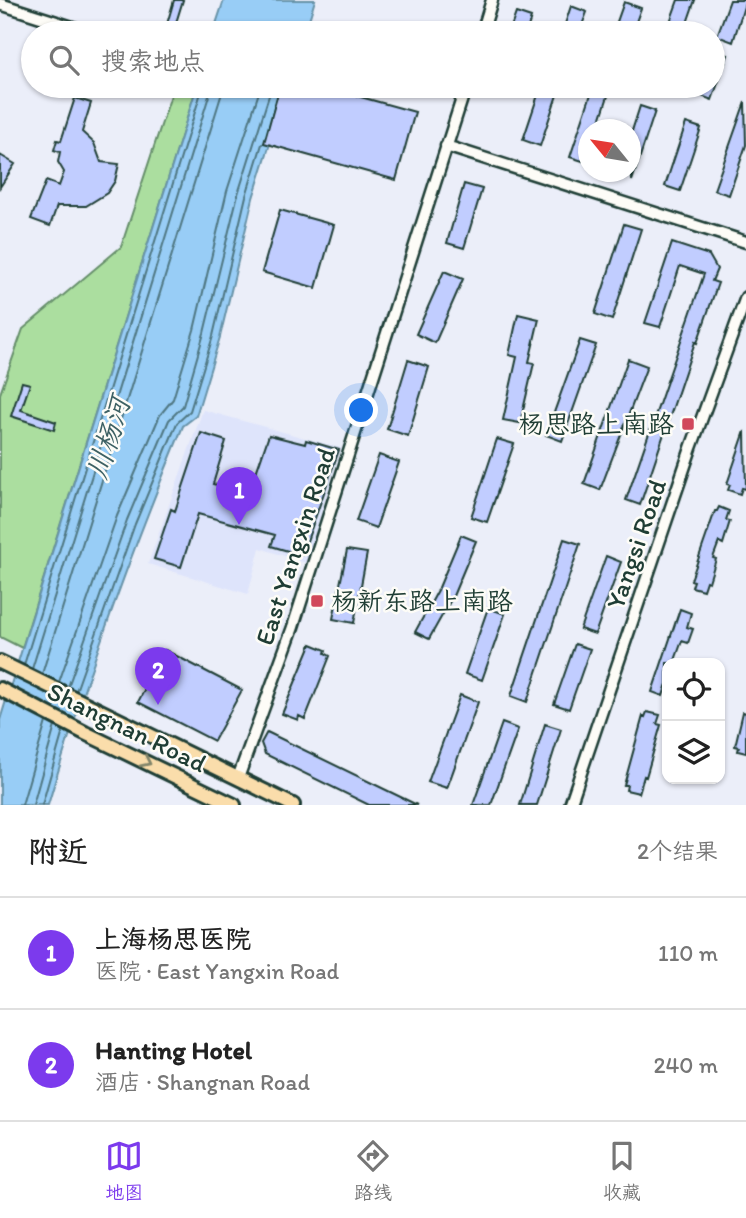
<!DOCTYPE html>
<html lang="zh">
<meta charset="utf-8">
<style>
:root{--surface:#fff;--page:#f2f2f2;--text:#222;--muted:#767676;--line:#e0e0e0;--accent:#7c3aed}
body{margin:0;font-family:Itim,"LXGW WenKai TC",sans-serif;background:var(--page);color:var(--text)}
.controls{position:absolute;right:21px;bottom:21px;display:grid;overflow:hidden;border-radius:14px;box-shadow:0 2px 5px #0004}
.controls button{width:63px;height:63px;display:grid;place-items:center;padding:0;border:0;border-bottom:2px solid var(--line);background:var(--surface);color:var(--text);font:35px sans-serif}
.compass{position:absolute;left:578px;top:119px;width:63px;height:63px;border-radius:50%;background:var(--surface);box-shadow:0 2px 5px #0004;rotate:300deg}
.you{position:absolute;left:362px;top:411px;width:24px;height:24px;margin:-18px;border:5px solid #fff;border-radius:50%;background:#1a73e8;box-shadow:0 0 0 10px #1a73e833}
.badge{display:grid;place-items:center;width:46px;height:46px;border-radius:50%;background:var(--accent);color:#fff;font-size:23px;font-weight:700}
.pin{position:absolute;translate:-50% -58px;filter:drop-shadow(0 2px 4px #0008)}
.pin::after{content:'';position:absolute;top:37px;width:24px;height:21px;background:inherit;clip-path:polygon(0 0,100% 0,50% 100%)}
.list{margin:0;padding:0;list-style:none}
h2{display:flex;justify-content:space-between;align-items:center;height:91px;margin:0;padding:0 28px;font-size:30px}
h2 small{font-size:23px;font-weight:400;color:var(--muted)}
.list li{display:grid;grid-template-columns:46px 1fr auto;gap:21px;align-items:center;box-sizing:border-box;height:112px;padding:0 28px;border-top:2px solid var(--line)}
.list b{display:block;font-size:26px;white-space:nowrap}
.list p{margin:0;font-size:23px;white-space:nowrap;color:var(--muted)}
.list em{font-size:23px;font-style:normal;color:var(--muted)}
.icon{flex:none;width:38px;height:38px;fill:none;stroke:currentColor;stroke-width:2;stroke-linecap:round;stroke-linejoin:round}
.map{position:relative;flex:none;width:746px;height:805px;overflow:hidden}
.search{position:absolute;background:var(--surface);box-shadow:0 2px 5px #0004;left:21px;right:21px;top:21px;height:77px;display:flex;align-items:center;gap:18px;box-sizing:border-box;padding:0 24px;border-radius:38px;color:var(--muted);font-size:26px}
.sheet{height:315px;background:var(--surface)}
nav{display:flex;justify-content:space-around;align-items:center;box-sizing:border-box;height:98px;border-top:2px solid var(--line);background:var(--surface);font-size:19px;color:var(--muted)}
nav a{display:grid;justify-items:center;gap:4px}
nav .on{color:var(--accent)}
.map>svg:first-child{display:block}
</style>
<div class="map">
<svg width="746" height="805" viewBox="0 0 746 805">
<rect width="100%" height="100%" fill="#ebeef9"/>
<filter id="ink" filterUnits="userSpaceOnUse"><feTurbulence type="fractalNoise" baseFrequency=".0143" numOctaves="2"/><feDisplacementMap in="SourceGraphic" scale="14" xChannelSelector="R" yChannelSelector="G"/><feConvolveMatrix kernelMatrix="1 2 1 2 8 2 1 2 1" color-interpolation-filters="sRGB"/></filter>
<g filter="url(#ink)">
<!-- built -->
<path fill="#dee4fb" d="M203,410L341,448L306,563L260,548L248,594L148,564Z"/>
<!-- green -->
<path fill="#abde9f" stroke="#658e6a" stroke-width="2" d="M174,86H197L22,648L0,637V394L23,329L121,247Z"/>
<!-- water -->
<path fill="#98cdf6" stroke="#6893a8" stroke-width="2" d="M224,0H315L305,33H213Z
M197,86H288L253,198L220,337L196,416L183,426C132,550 86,676 48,805H0V720Z"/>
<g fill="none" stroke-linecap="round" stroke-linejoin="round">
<!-- shore -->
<path stroke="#4f7782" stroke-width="2" d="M24,665L203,86
M32,669L212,86
M42,674L221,96L223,86
M59,682L117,516L160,415L173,399L194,330L227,191L261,86
M68,687L127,520L169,420L183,406L204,333L238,194L272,86
M76,691L135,524L177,423L190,411L213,336L246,196L262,144
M22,805L46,722
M33,805L55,726
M42,805L63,731"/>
</g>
<!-- building -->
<path fill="#c1cdff" stroke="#1f3d34" stroke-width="2" d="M174,0H183L175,26L167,24Z
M678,0H695L686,26L681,24L678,33H666Z
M730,0H746L733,42L717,36Z
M624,2L641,8L632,33H613Z
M571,6L587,12L579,33H562Z
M516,13L531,18L526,33H509Z
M713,50L728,55L712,100L696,94L699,86H713Z
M280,86H321L415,112L396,180L264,143Z
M492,86H509L505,97L490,92Z
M541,86H560L540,146L523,140Z
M592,91L608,96L597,130H589V156L586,162L570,157Z
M75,98L91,103L82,132L94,143L101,162L119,164L115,181L107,193L86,206H57L50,226L31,219L46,181L59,186L64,172L58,162L60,152L54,150L57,140L61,141Z
M745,102L746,145L729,195L714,190Z
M640,106L655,111L632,181L631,134Z
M686,123L701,128L680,191L665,186Z
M0,155L15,164L0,187Z
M464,184L482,189L464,248L447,243Z
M280,210L334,225L316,288L262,272Z
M624,224L641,229L612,320L595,314Z
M672,243L709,255L717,269L712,281L718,283L697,343L695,342L640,505L626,500L704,274L680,266L660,327L645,323Z
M444,271L463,279L435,343L416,334Z
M518,314L539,319L529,362L534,363L520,423L503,420L517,357L509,355Z
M580,340L596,345L562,441L546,435Z
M628,359L647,366L600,490L584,484Z
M408,360L429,367L408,436L387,429Z
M22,382L30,384L21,410L56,422L54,430L11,416Z
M745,431L746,489L742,488L740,494L728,490L730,485L727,484Z
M201,433L226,441L213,484L249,493L269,435L305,444L306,440L339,450L302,555L271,546L275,535L198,514L181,567L154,559L171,509L175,511Z
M497,439L514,444L487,522L471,517Z
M379,455L399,462L376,528L356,521Z
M719,507L729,511L726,520L730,521L723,544L719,542L713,558L716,559L709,582L706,581L703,590L692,587L694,581L691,580L715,511H717Z
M461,535L476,541L453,596L429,639L415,632L438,590Z
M564,539L580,544L527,702L511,696Z
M347,550L367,553L354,623L333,619Z
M606,556L621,562L595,634L580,629Z
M488,608L505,614L482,680L465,674Z
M680,609L691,613L687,627L693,629L688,643L682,641L674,663H667V684L663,696L652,692Z
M311,644L326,650L325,653L330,656L305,719L299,716L298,720L282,714Z
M575,644L590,649L569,709L554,704Z
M165,650L242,690L214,741L138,702Z
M460,695L478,702L447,788L428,782Z
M647,712L660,715L657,724L661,725L646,777L644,776L639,793L626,790L627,785H624L643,716L645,717Z
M743,712L746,713V753L738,751L739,747L735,746Z
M502,723L518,729L491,805H473Z
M545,724L561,729L537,805H520Z
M267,732L417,805H369L265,754L261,743Z"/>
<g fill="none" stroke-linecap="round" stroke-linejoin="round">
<!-- minor casing -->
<g stroke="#1f3d34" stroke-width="15">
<path id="minor" d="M0,4L91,33
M482,33L492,0
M446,146L746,242
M238,778L293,627L466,86
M570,805L691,448L746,297"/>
</g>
<!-- major casing -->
<g stroke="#1f3d34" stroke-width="18">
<path id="major" d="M0,662L293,805
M0,689L85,733L234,805"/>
</g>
<!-- minor -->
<use href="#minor" stroke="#fdfcf7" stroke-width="10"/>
<!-- major -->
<use href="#major" stroke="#faddab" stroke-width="12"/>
</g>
<!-- one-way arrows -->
<defs><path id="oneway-chevron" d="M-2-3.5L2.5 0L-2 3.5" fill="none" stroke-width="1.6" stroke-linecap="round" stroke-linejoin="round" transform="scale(1.75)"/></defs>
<use stroke="#82856a" href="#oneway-chevron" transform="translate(146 762) rotate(26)"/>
</g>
<!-- markers -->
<g fill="#d1495b" stroke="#fdfcf7" stroke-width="2.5">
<rect x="681" y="417" width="14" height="14" rx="3.5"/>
<rect x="310" y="594" width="14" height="14" rx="3.5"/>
</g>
<g text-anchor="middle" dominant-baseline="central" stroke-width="5" stroke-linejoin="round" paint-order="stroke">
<!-- poi labels -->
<g font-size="26" fill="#1f3d34" stroke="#fdfcf7" text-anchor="end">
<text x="674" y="424">杨思路上南路</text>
<text x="331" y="601" text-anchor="start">杨新东路上南路</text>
</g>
<!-- street labels -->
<g font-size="26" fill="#1f3d34" stroke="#fdfcf7">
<text transform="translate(636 544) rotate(-71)">Yangsi Road</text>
<text transform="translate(295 546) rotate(-72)">East Yangxin Road</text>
<text transform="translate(127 727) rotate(26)">Shangnan Road</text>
</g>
<!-- water labels -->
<g font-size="28" font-style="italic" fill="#3d6164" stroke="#fdfcf7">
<text transform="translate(108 438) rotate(-73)">川杨河</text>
</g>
</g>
</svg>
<div class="controls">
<button><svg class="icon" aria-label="locate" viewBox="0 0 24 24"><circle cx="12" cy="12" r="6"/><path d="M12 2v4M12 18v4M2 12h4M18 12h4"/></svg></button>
<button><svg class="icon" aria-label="layers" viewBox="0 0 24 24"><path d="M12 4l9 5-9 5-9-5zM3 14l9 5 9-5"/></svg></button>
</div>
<svg class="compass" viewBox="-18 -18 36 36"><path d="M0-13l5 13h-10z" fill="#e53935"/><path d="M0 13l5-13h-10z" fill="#767676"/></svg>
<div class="you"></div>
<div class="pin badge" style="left:239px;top:525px">1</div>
<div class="pin badge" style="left:158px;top:705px">2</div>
<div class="search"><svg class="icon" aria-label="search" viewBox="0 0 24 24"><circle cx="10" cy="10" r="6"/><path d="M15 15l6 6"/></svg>搜索地点</div>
</div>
<section class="sheet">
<h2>附近<small>2个结果</small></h2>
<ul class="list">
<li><span class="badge">1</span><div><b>上海杨思医院</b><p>医院 · East Yangxin Road</p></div><em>110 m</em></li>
<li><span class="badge">2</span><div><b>Hanting Hotel</b><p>酒店 · Shangnan Road</p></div><em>240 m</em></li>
</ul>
</section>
<nav>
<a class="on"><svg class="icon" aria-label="map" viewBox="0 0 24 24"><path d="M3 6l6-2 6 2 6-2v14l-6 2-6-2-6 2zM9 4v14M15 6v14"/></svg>地图</a>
<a><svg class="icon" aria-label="directions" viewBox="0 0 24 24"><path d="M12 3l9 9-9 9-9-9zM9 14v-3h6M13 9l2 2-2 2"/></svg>路线</a>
<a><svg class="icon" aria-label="saved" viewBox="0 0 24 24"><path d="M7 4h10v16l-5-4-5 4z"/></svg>收藏</a>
</nav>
